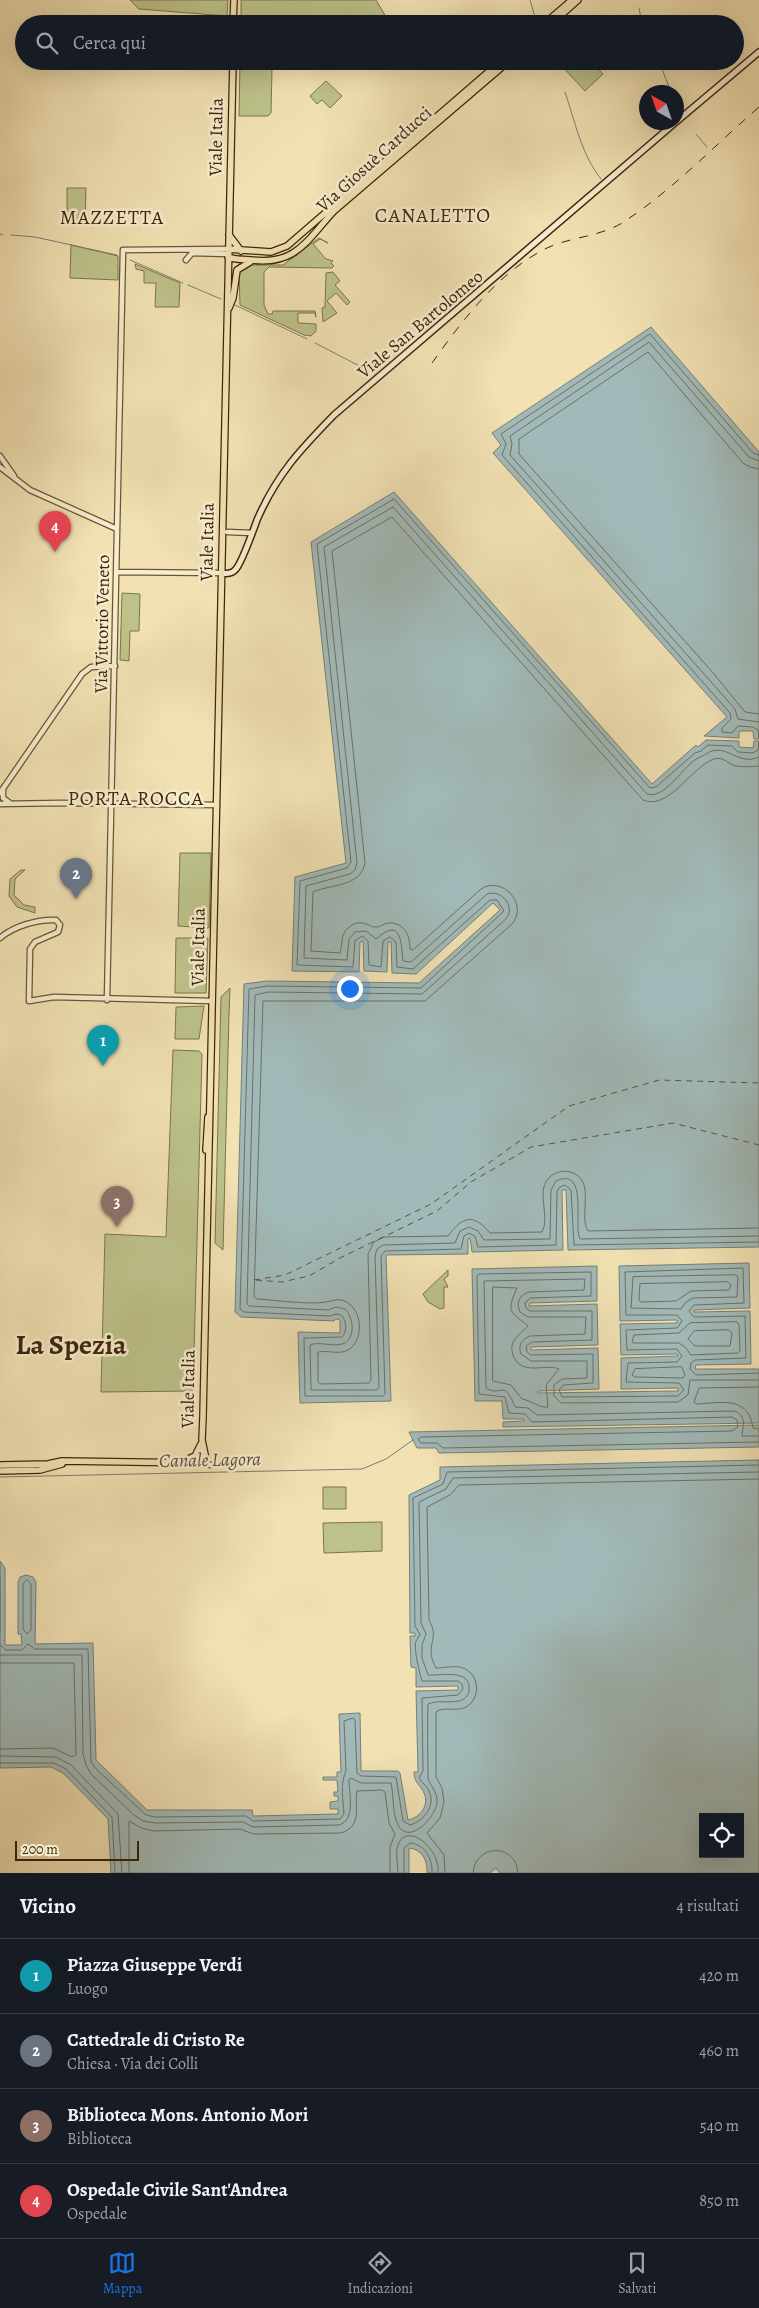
<!DOCTYPE html>
<html lang="it">
<meta charset="utf-8">
<style>
:root{--surface:#171b24;--page:#20242c;--text:#f1f3f6;--muted:#9ea1a6;--line:#363941;--accent:#1a73e8}
body{margin:0;font-family:Alegreya,serif;background:var(--page);color:var(--text)}
.controls{position:absolute;right:15px;bottom:15px;display:grid;overflow:hidden;border-radius:0px;box-shadow:0 5px 20px #0002}
.controls button{width:45px;height:45px;display:grid;place-items:center;padding:0;border:0;border-bottom:1px solid var(--line);background:var(--surface);color:var(--text);font:25px sans-serif}
.compass{position:absolute;left:639px;top:85px;width:45px;height:45px;border-radius:50%;background:var(--surface);box-shadow:0 5px 20px #0002;rotate:320deg}
.scale{position:absolute;left:15px;bottom:12px;width:124px;box-sizing:border-box;padding-left:5px;border:2px solid #3c260a;border-top:0;font-size:14px;line-height:18px;white-space:nowrap;color:#3c260a;-webkit-text-stroke:4px #f6ecce;paint-order:stroke}
.you{position:absolute;left:349px;top:988px;width:18px;height:18px;margin:-12px;border:4px solid #fff;border-radius:50%;background:#1a73e8;box-shadow:0 0 0 8px #1a73e833}
.badge{display:grid;place-items:center;width:32px;height:32px;border-radius:50%;background:var(--accent);color:#fff;font-size:16px;font-weight:700}
.pin{position:absolute;translate:-50% -41px;filter:drop-shadow(0 1px 2px #0008)}
.pin::after{content:'';position:absolute;top:26px;width:18px;height:15px;background:inherit;clip-path:polygon(0 0,100% 0,50% 100%)}
.list{margin:0;padding:0;list-style:none}
h2{display:flex;justify-content:space-between;align-items:center;height:65px;margin:0;padding:0 20px;font-size:21px}
h2 small{font-size:16px;font-weight:400;color:var(--muted)}
.list li{display:grid;grid-template-columns:32px 1fr auto;gap:15px;align-items:center;box-sizing:border-box;height:75px;padding:0 20px;border-top:1px solid var(--line)}
.list b{display:block;font-size:19px;white-space:nowrap}
.list p{margin:0;font-size:16px;white-space:nowrap;color:var(--muted)}
.list em{font-size:16px;font-style:normal;color:var(--muted)}
.icon{flex:none;width:28px;height:28px;fill:none;stroke:currentColor;stroke-width:2;stroke-linecap:round;stroke-linejoin:round}
.map{position:relative;flex:none;width:759px;height:1873px;overflow:hidden}
.search{position:absolute;background:var(--surface);box-shadow:0 5px 20px #0002;left:15px;right:15px;top:15px;height:55px;display:flex;align-items:center;gap:12px;box-sizing:border-box;padding:0 18px;border-radius:28px;color:var(--muted);font-size:19px}
.sheet{height:365px;background:var(--surface)}
nav{display:flex;justify-content:space-around;align-items:center;box-sizing:border-box;height:70px;border-top:1px solid var(--line);background:var(--surface);font-size:14px;color:var(--muted)}
nav a{display:grid;justify-items:center;gap:2px}
nav .on{color:var(--accent)}
.map>svg:first-child{display:block}
</style>
<div class="map">
<svg width="759" height="1873" viewBox="0 0 759 1873">
<rect width="100%" height="100%" fill="#f1e1b3"/>
<filter id="stains"><feTurbulence type="fractalNoise" baseFrequency=".004" numOctaves="4"/><feColorMatrix values="0 0 0 0 .2 0 0 0 0 .09 0 0 0 0 .02 0 0 0 .5 -.17"/></filter>
<radialGradient id="worn" r=".72"><stop offset=".6" stop-color="#630" stop-opacity="0"/><stop offset="1" stop-color="#630" stop-opacity=".3"/></radialGradient>
<!-- green -->
<path fill="#bdc28a" stroke="#7c744a" d="M130,0H228L227,16L139,9Z
M241,0H376L386,17H284V24H241Z
M240,61H269L267,64L272,70L271,113L268,116H239Z
M563,61H591L603,74L585,91L560,64Z
M326,81L342,96L330,108L322,100L317,104L310,96Z
M67,188H86L85,225L67,224Z
M319,238L328,243L320,239L313,244L326,259L333,261L331,263L334,266L332,268L269,267L264,272V305L268,314H272L273,311H315L316,317L315,313H298V323L316,324V331L311,336L304,335L240,305L239,272L250,265H283Z
M71,245L118,256V280L70,278Z
M135,264L180,283L179,307H155L156,283H144V271L136,269Z
M333,272L340,281L335,285L350,302L347,305L336,293L327,301L337,313L323,322L322,308L325,307L326,273Z
M122,593L140,594L139,631H130L129,661L120,660Z
M180,853H211L209,928L178,926Z
M21,870H25L15,879L14,895L24,905L35,907V913L17,907L9,896L10,879Z
M176,938H208L206,993H175Z
M230,988L229,1014L223,1250L215,1243L221,997Z
M204,1006L199,1039H175L176,1007Z
M173,1050L199,1051L202,1054L193,1391L101,1392L105,1234L166,1237Z
M448,1270V1276L444,1279L448,1287H444V1308L440,1309L428,1302L423,1294Z
M323,1487H346V1509H323Z
M382,1522V1551L324,1553L323,1523Z"/>
<!-- water -->
<path fill="#a1bab9" stroke="#797f73" fill-rule="evenodd" d="M651,327L759,452V739H754L753,731H739V738L704,736L727,717L493,453L501,445L492,433Z
M394,492L652,784L696,745L698,747L706,740L739,741V747L753,748L754,741H759V1247L568,1250L566,1190H562L563,1250L472,1252L470,1238L468,1239V1254L386,1255L391,1401L300,1403L298,1332L340,1333V1320L336,1319L334,1321L241,1317L235,1312L244,984L267,981L419,983L500,910L493,903L416,974L392,973L391,942H388L387,972L364,971L363,941L360,942L359,972L292,971L295,877L346,863L311,542Z
M749,1263L750,1308L694,1310V1312L750,1311L751,1364L696,1365L695,1369H759V1423L503,1427V1422L524,1421V1419H503L502,1401H475L472,1269L597,1266V1301L530,1303L529,1306L597,1304L598,1345L531,1347V1350L598,1348L599,1389L538,1391V1393L678,1391V1388L621,1389V1358L678,1356L677,1354L621,1355L620,1324L677,1323V1320L620,1321L619,1266Z
M759,1425V1447L439,1453L436,1448H417L409,1432Z
M759,1460V1873H500L496,1868L490,1873H427C428,1861 422,1849 409,1848V1873H111L108,1819L63,1773L51,1767L0,1768V1561L5,1568V1645H22L21,1634H18V1582L20,1577L26,1575L33,1577L36,1582L35,1644L93,1643L96,1760L147,1810H252L253,1816L338,1814V1809H330V1802L338,1801V1796H334V1792H338L337,1780H323V1777H337V1772H341L339,1714L360,1713L361,1771H398L400,1773L408,1820C419,1818 430,1806 424,1793C420,1784 414,1783 414,1772H418L416,1691L458,1690V1686L416,1687V1668L411,1667L410,1636H415V1633H410L409,1495L440,1480V1467ZM703,1817H740V1854H703Z"/>
<g fill="none" stroke-linecap="round" stroke-linejoin="round">
<!-- shore -->
<path stroke="#6e7062" stroke-width="1" d="M759,455L753,453L650,334L501,434L506,444L502,455L730,713L731,719L722,728V732L732,733L738,726L753,727L758,730L759,739
M759,461L749,457L649,342L510,436L512,444L510,455L735,709L738,719L759,722
M759,469L750,467L743,463L648,352L519,439V454L714,674L745,712L759,714
M759,741L758,750L753,753L738,752L732,746L708,745L701,751L695,753L656,787L650,788L394,499L317,544L351,862L347,868L300,881L297,965L353,967L355,941L362,936L368,941L369,965L381,967L383,941L390,937L396,942L397,967L413,969L490,900H497L504,911L421,988L267,986L249,989L240,1309L244,1312L330,1316L336,1314L341,1315C347,1320 347,1332 342,1337L304,1338L305,1396H383L385,1394L381,1256L385,1251L461,1249L464,1236L469,1233L475,1236L478,1247L556,1245L557,1191L560,1187L565,1185L571,1190L574,1245L759,1242
M759,757C739,766 729,746 712,751C708,752 702,757 698,758C683,766 665,800 647,794L393,507L324,547L357,863L355,870L350,874L306,886L304,958L347,960L349,939L355,932L366,931L376,939C402,916 401,943 403,961L411,962L487,894C502,889 516,907 506,919L422,994L268,992L255,995L247,1304L249,1306L328,1310L336,1307L345,1309C354,1317 356,1340 342,1344C332,1347 319,1341 310,1345L311,1390H377L379,1387L375,1256L377,1249L383,1245L455,1243L460,1231L469,1227L478,1231L484,1240L550,1239L551,1190L556,1181C589,1166 573,1226 580,1239L759,1236
M759,766C752,767 743,767 736,766C728,764 723,756 714,759C691,767 669,811 643,800L392,517L332,551L365,863C361,887 331,884 313,892L311,951L340,953C343,944 340,935 348,928C362,916 368,928 377,927C381,927 384,923 388,923C404,922 410,935 410,949L413,950L481,889C502,875 529,904 512,924L425,1001H263L254,1297L257,1299C276,1300 309,1305 326,1302C332,1301 336,1299 341,1300C362,1304 366,1340 348,1350C339,1355 328,1350 318,1352V1382L321,1384L369,1383L371,1380L368,1254L374,1242L384,1237L448,1236C463,1216 473,1213 490,1233L542,1232C551,1216 534,1189 551,1176C556,1172 564,1170 570,1172C597,1179 578,1215 588,1231L759,1228
M736,1275L738,1277L737,1297L693,1298L686,1302L681,1309L631,1308L633,1277Z
M728,1282L731,1285L729,1290L691,1291L676,1301L641,1302L639,1300L640,1284Z
M493,1287L517,1288C506,1313 510,1311 528,1326C520,1335 508,1340 513,1355C521,1377 545,1363 559,1369L546,1385L548,1407C538,1408 533,1401 522,1399L511,1385L493,1381Z
M737,1322L739,1325L740,1351L738,1353L691,1355L685,1347L679,1343H634L632,1342L634,1335L679,1333L690,1323Z
M729,1330L732,1333L730,1346H695L688,1339L694,1331Z
M682,1367L685,1375L683,1378L635,1377L632,1375L635,1369Z
M759,1373L696,1375L690,1369L691,1363L695,1360L746,1358L745,1316L694,1317L689,1311L694,1305L744,1303L743,1268L625,1272L626,1315H677L682,1321L677,1328L626,1330L627,1350L677,1349L682,1356L677,1362L628,1363L626,1382L679,1383L684,1390L678,1396L562,1397L559,1390L563,1385L593,1383V1354L531,1355L527,1352L526,1346L532,1342L592,1340V1311H530L526,1308L525,1303L530,1298L591,1296V1272L479,1274L477,1276L479,1394L505,1397L509,1413L525,1414L532,1422L732,1417L737,1420L738,1427L732,1431L421,1437L418,1439L421,1443H437L443,1448L759,1442
M759,1380H690L688,1395L678,1402L561,1403L554,1396V1385L562,1379L587,1378V1361H531L521,1354C518,1346 521,1339 530,1336L585,1334L586,1317H528L520,1312C516,1303 519,1295 529,1292L584,1290L585,1279L484,1281L486,1388C502,1398 503,1377 515,1407L528,1408L537,1415L734,1411C747,1416 743,1425 742,1436H759
M759,1387L699,1388L694,1402L696,1404C721,1403 748,1395 753,1428L759,1429
M0,1576V1631
M27,1580L31,1584V1630L27,1634L23,1629V1584Z
M0,1645L6,1650H22L28,1644L35,1649H88L91,1762L96,1769L146,1815L155,1817L246,1816L253,1821L340,1819L344,1814C343,1799 340,1784 346,1771L344,1721L353,1718L355,1720L357,1773L361,1776L396,1777L403,1821L410,1825C424,1821 436,1806 429,1791C427,1786 422,1783 419,1778L423,1771L422,1698L458,1695L463,1689L462,1684L458,1681H422C420,1675 413,1647 416,1641C417,1639 419,1637 420,1634L415,1626L413,1498L443,1484L447,1472L759,1465
M0,1655H82L83,1754L86,1765L91,1774L134,1815L143,1821L155,1823L243,1822L253,1827L339,1825C356,1820 349,1794 349,1780L351,1778L361,1783H391C394,1796 392,1813 398,1825C409,1846 436,1817 437,1802C438,1791 428,1784 428,1777C428,1753 427,1728 428,1704C437,1700 449,1703 459,1701C464,1700 468,1696 469,1691C472,1668 441,1676 428,1675L422,1658V1645L426,1634L421,1623L419,1502L446,1489L453,1478L759,1472
M0,1663H74L76,1755L72,1757L53,1748L0,1749
M0,1756L56,1757L71,1765L118,1814L122,1873
M0,1763H54L66,1769L112,1817L115,1873
M129,1873V1821L141,1828L154,1831L240,1829L253,1834L341,1833C363,1826 354,1807 357,1791L382,1790L385,1792L389,1823L395,1834L390,1847V1873
M398,1873C398,1865 395,1853 398,1845C406,1821 441,1848 438,1873
M404,1873V1848L410,1843C425,1844 433,1859 432,1873
M445,1873L444,1855L427,1833L440,1818L444,1802L442,1788L436,1777V1712C443,1706 457,1712 466,1707C481,1699 480,1674 463,1668C455,1665 444,1668 436,1668C423,1644 441,1641 429,1620L427,1507L450,1495L459,1485L759,1479
M473,1873C475,1843 517,1843 518,1873"/>
<!-- stream -->
<path stroke="#797f73" stroke-width="1" d="M530,0L537,24
M639,8L642,24
M659,61L671,92
M565,92C575,121 581,154 601,179
M696,134L707,147
M0,234L3,235
M11,235L35,237L117,255
M130,260L183,283
M188,285L221,299
M235,305L307,339
M315,343L375,374
M0,1477L362,1469L386,1459L413,1440"/>
<!-- ferry -->
<path stroke="#5a523f" stroke-width="1" stroke-dasharray="6 5" stroke-linecap="butt" d="M254,1280L285,1275L431,1204L569,1106L659,1080L759,1083
M256,1280L282,1282L309,1276L340,1258L437,1211L471,1182L531,1147L673,1123L759,1145"/>
<!-- tertiary casing -->
<g stroke="#695534" stroke-width="7">
<path id="tertiary" d="M186,260L192,253L228,254
M0,456L14,476
M0,467L30,490L117,529
M227,532L252,533
M117,572L222,573
M3,789V798L10,803
M0,793L82,674L91,667L115,666
M0,804L60,803L217,805
M0,938C14,926 38,919 56,920L60,925L58,932L35,942L30,949L29,1001L54,997L212,1001
M107,1000L123,250L228,249
M202,1463L211,1465"/>
</g>
<!-- secondary casing -->
<g stroke="#3c260a" stroke-width="8">
<path id="secondary" d="M676,122L759,52
M222,573C227,574 232,574 236,569C242,562 253,531 257,520C277,474 300,450 334,415L676,122"/>
</g>
<!-- primary casing -->
<g stroke="#3c260a" stroke-width="8">
<path id="primary" d="M233,24L234,0
M544,24L572,0
M551,24L578,0
M229,235L241,251
M228,249L271,252L287,246L501,61
M228,257C235,260 243,259 251,260C296,266 307,240 334,211L509,61
M229,308L233,298L237,270L250,262
M206,1150L208,1117
M186,1460L195,1456L201,1444
M0,1465L48,1464L62,1461L201,1463L206,1459L202,1440L203,1417L233,61
M0,1471L40,1470L62,1464"/>
</g>
<!-- tertiary -->
<use href="#tertiary" stroke="#f6ecce" stroke-width="4.5"/>
<!-- secondary -->
<use href="#secondary" stroke="#f6ecce" stroke-width="5"/>
<!-- primary -->
<use href="#primary" stroke="#f1e1b3" stroke-width="5.5"/>
<!-- rail -->
<path stroke="#3c260a" stroke-width="1" stroke-dasharray="9 9" stroke-linecap="butt" d="M432,363C462,321 498,272 547,248C570,237 599,237 622,223C673,190 714,146 759,107"/>
</g>
<g text-anchor="middle" dominant-baseline="central" stroke-width="5" stroke-linejoin="round" paint-order="stroke">
<!-- street labels -->
<g font-size="18" fill="#3c260a" stroke="#f6ecce">
<text transform="translate(216 137) rotate(-89)">Viale Italia</text>
<text transform="translate(374 159) rotate(-42)">Via Giosuè Carducci</text>
<text transform="translate(420 324) rotate(-40)">Viale San Bartolomeo</text>
<text transform="translate(207 542) rotate(-89)">Viale Italia</text>
<text transform="translate(102 624) rotate(-89)">Via Vittorio Veneto</text>
<text transform="translate(198 947) rotate(-89)">Viale Italia</text>
<text transform="translate(188 1389) rotate(-89)">Viale Italia</text>
</g>
<!-- water labels -->
<g font-size="19" font-style="italic" fill="#5a523f" stroke="#f6ecce">
<text transform="translate(210 1460) rotate(-1)">Canale Lagora</text>
</g>
<!-- quarter labels -->
<g font-size="20" letter-spacing="1" fill="#3c260a" stroke="#f6ecce">
<text x="433" y="215">CANALETTO</text>
<text x="112" y="217">MAZZETTA</text>
<text x="136" y="798">PORTA ROCCA</text>
</g>
<!-- town labels -->
<g font-size="28" font-weight="bold" fill="#3c260a" stroke="#f6ecce">
<text x="71" y="1345">La Spezia</text>
</g>
</g>
<rect width="100%" height="100%" filter="url(#stains)"/>
<rect width="100%" height="100%" fill="url(#worn)"/>
</svg>
<div class="controls">
<button><svg class="icon" aria-label="locate" viewBox="0 0 24 24"><circle cx="12" cy="12" r="6"/><path d="M12 2v4M12 18v4M2 12h4M18 12h4"/></svg></button>
</div>
<svg class="compass" viewBox="-18 -18 36 36"><path d="M0-13l5 13h-10z" fill="#e53935"/><path d="M0 13l5-13h-10z" fill="#9ea1a6"/></svg>
<div class="scale">200 m</div>
<div class="you"></div>
<div class="pin badge" style="left:103px;top:1066px;background:#0f9aa8">1</div>
<div class="pin badge" style="left:76px;top:899px;background:#6b7280">2</div>
<div class="pin badge" style="left:117px;top:1227px;background:#8d6e63">3</div>
<div class="pin badge" style="left:55px;top:552px;background:#e0444e">4</div>
<div class="search"><svg class="icon" aria-label="search" viewBox="0 0 24 24"><circle cx="10" cy="10" r="6"/><path d="M15 15l6 6"/></svg>Cerca qui</div>
</div>
<section class="sheet">
<h2>Vicino<small>4 risultati</small></h2>
<ul class="list">
<li><span class="badge" style="background:#0f9aa8">1</span><div><b>Piazza Giuseppe Verdi</b><p>Luogo</p></div><em>420 m</em></li>
<li><span class="badge" style="background:#6b7280">2</span><div><b>Cattedrale di Cristo Re</b><p>Chiesa · Via dei Colli</p></div><em>460 m</em></li>
<li><span class="badge" style="background:#8d6e63">3</span><div><b>Biblioteca Mons. Antonio Mori</b><p>Biblioteca</p></div><em>540 m</em></li>
<li><span class="badge" style="background:#e0444e">4</span><div><b>Ospedale Civile Sant'Andrea</b><p>Ospedale</p></div><em>850 m</em></li>
</ul>
</section>
<nav>
<a class="on"><svg class="icon" aria-label="map" viewBox="0 0 24 24"><path d="M3 6l6-2 6 2 6-2v14l-6 2-6-2-6 2zM9 4v14M15 6v14"/></svg>Mappa</a>
<a><svg class="icon" aria-label="directions" viewBox="0 0 24 24"><path d="M12 3l9 9-9 9-9-9zM9 14v-3h6M13 9l2 2-2 2"/></svg>Indicazioni</a>
<a><svg class="icon" aria-label="saved" viewBox="0 0 24 24"><path d="M7 4h10v16l-5-4-5 4z"/></svg>Salvati</a>
</nav>
